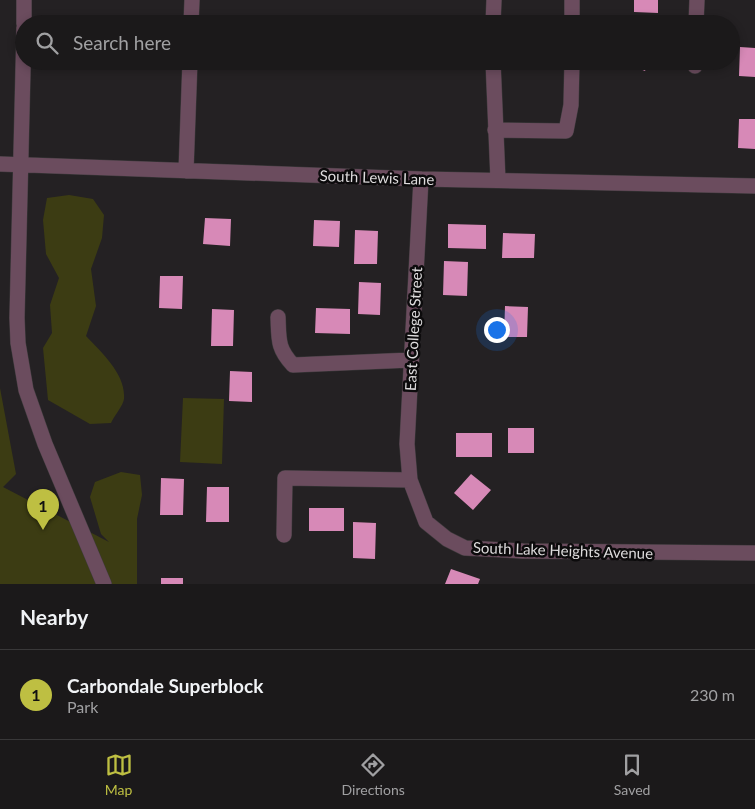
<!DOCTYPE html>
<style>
:root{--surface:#1b191a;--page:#242223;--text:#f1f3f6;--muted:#a0a0a2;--line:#393839;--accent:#bebf42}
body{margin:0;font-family:Lato,sans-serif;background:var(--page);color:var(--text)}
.you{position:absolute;left:496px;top:329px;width:18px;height:18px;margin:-12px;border:4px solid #fff;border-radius:50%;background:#1a73e8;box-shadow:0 0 0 8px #1a73e833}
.badge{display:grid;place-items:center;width:32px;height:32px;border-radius:50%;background:var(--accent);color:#111;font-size:16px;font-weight:700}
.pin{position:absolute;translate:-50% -41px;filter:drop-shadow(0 1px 2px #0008)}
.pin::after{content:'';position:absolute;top:26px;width:18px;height:15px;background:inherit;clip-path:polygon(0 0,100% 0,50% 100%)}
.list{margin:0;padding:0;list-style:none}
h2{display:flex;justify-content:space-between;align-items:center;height:65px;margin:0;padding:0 20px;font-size:21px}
h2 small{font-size:16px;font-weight:400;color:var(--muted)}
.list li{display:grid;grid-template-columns:32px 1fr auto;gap:15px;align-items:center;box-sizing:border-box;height:90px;padding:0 20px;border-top:1px solid var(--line)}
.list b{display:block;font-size:19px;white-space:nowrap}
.list p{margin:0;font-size:16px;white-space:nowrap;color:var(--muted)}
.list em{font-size:16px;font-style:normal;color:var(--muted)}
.icon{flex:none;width:28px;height:28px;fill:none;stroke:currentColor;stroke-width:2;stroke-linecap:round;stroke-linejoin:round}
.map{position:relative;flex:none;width:755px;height:584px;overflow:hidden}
.search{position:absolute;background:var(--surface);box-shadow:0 2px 8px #0003;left:15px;right:15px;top:15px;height:55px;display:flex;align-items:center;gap:12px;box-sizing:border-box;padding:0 18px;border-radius:28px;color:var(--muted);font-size:19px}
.sheet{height:155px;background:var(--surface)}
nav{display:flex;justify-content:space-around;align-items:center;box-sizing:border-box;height:70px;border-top:1px solid var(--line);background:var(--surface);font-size:14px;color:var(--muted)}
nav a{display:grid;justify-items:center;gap:2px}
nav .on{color:var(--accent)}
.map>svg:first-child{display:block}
</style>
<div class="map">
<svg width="755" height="584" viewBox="0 0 755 584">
<rect width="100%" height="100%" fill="#242123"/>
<!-- green -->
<path fill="#3c3c13" d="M69,195L93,199L104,215L102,238L91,269L96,306L86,336C101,352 126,374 124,399C123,406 114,416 111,423L90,424L48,400L43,348L52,333L50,305L59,278L46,254L43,220L47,198Z
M0,388L16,474L3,487L109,542L101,534L90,497L95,482L121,472L140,475L142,495L137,519V584H0Z
M183,398L224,399L222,464L180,462Z"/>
<!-- building -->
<path fill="#d789b7" d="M634,0H658V13L634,12Z
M740,47L755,48V77L739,76Z
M620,61H649L645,71Z
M739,119H755V149L738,148Z
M205,218L231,219L230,246L203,244Z
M314,220L340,221L339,247L313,246Z
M448,224L486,225V249L448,248Z
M355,230L378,231L377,264H354Z
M503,233L535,234L534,258H502Z
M444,261L468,262L467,296L443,295Z
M160,276H183L182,309L159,308Z
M359,282L381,283L380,315L358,314Z
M505,306L528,307L527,337H504Z
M316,308L350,309V334L315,333Z
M212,309L234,310L233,346H211Z
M230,371L252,372V402L229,401Z
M508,428H534V453H508Z
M456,433H492V457H456Z
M471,474L491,490L473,510L454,493Z
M161,478L184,479L183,515H160Z
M207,487H229V522H206Z
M309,508H344V531H309Z
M353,522L376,523L375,559L353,558Z
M451,569L480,579L478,584H445Z
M161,578H183V584H161Z"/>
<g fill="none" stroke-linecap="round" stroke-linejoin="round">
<!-- minor casing -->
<g stroke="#3e3b3d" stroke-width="16">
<path id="minor" d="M24,24V0
M191,24L192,0
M493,24L494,0
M572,24V0
M696,24L697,0
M24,28L17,318L18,343L26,390L45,444L104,584
M493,61L498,180
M695,66V61
M495,130L566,131L571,105L572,61
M0,164L421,179L755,186
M186,171L190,61
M421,179L407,444L410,480L426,522L447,539L465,548L523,551L755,553
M278,317C279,339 277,348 293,365L411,360
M284,535L285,478L410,480"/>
</g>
<!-- minor -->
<use href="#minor" stroke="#6b4c5e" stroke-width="15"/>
</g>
<g text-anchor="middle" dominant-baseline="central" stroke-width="5" stroke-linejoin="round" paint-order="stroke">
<!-- street labels -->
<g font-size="15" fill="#dedcdd" stroke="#0c0b0c">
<text transform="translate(377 177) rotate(2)">South Lewis Lane</text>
<text transform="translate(413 329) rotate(-87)">East College Street</text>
<text transform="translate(563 550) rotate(2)">South Lake Heights Avenue</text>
</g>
</g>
</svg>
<div class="you"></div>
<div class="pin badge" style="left:43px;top:530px">1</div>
<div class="search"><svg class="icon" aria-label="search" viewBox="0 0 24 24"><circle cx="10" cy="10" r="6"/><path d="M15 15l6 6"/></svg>Search here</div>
</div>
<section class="sheet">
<h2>Nearby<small></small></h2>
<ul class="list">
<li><span class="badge">1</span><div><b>Carbondale Superblock</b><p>Park</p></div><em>230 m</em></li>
</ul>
</section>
<nav>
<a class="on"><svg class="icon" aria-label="map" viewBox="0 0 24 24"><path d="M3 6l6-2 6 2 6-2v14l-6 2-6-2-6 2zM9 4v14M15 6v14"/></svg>Map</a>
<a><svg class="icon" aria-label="directions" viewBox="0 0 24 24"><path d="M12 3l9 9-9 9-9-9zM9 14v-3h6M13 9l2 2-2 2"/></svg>Directions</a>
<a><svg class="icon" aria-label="saved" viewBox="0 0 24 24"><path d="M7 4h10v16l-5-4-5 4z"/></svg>Saved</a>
</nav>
